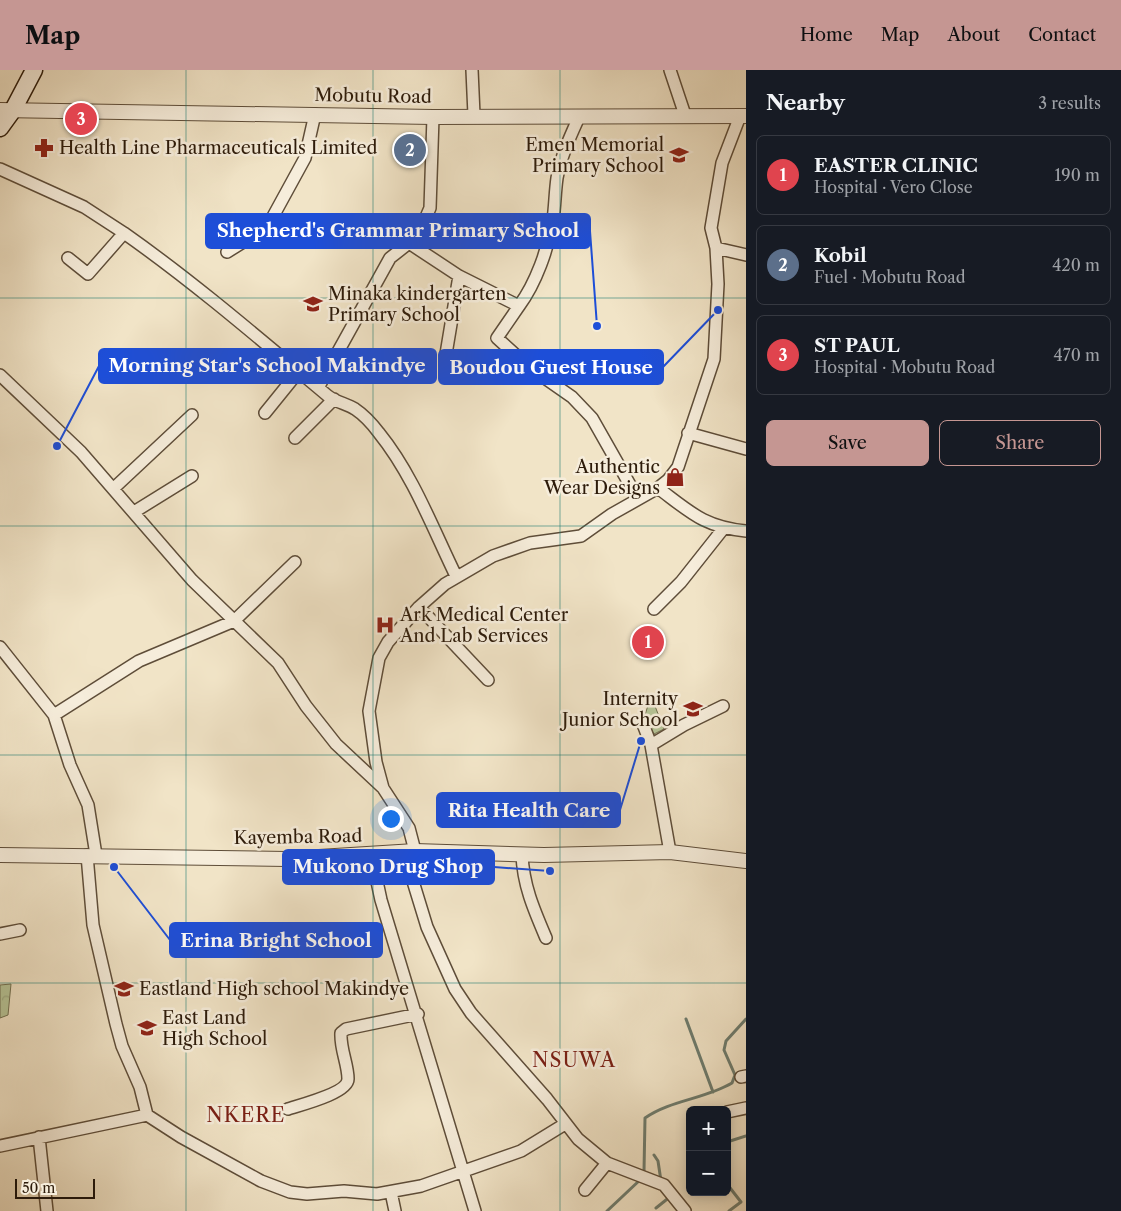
<!DOCTYPE html>
<meta charset="utf-8">
<style>
:root{--surface:#171b24;--page:#242831;--text:#f1f3f6;--muted:#9ea1a6;--line:#363941;--accent:#c59692}
body{margin:0;font-family:"Libre Caslon Text",serif;background:var(--page);color:var(--text)}
.controls{position:absolute;right:15px;bottom:15px;display:grid;overflow:hidden;border-radius:8px;box-shadow:0 2px 12px #0003}
.controls button{width:45px;height:45px;display:grid;place-items:center;padding:0;border:0;border-bottom:1px solid var(--line);background:var(--surface);color:var(--text);font:25px sans-serif}
.scale{position:absolute;left:15px;bottom:12px;width:80px;box-sizing:border-box;padding-left:5px;border:2px solid #2d1b0a;border-top:0;font-size:14px;line-height:18px;white-space:nowrap;color:#2d1b0a;-webkit-text-stroke:4px #f6eddb;paint-order:stroke}
.you{position:absolute;left:390px;top:748px;width:18px;height:18px;margin:-12px;border:4px solid #fff;border-radius:50%;background:#1a73e8;box-shadow:0 0 0 8px #1a73e833}
.badge{display:grid;place-items:center;width:32px;height:32px;border-radius:50%;background:var(--accent);color:#fff;font-size:16px;font-weight:700}
.pin{position:absolute;translate:-50% -50%;border:2px solid #fff;box-shadow:0 1px 5px #0006}
.list{margin:0;padding:0;list-style:none}
h2{display:flex;justify-content:space-between;align-items:center;height:65px;margin:0;padding:0 20px;font-size:21px}
h2 small{font-size:16px;font-weight:400;color:var(--muted)}
.list li{display:grid;grid-template-columns:32px 1fr auto;gap:15px;align-items:center;box-sizing:border-box;height:80px;margin:0 10px 10px;padding:0 10px;border:1px solid var(--line);border-radius:8px}
.list b{display:block;font-size:19px;white-space:nowrap}
.list p{margin:0;font-size:16px;white-space:nowrap;color:var(--muted)}
.list em{font-size:16px;font-style:normal;color:var(--muted)}
.actions{display:flex;gap:10px;padding:15px 20px}
.actions a{flex:1;padding:11px 0;border:1px solid var(--accent);border-radius:8px;text-align:center;font-size:18px;color:var(--accent)}
.actions .main{background:var(--accent);color:#111}
.map{position:relative;flex:none;width:746px;height:1141px;overflow:hidden}
header{display:flex;align-items:center;gap:30px;box-sizing:border-box;height:70px;padding:0 25px;background:var(--accent);color:#111}
header strong{font-size:24px}
nav{display:flex;gap:28px;margin-inline-start:auto;font-size:18px}
main{display:flex}
aside{flex:1;background:var(--surface)}
.map>svg:first-child{display:block}
</style>
<header>
<strong>Map</strong>
<nav><a>Home</a><a>Map</a><a>About</a><a>Contact</a></nav>
</header>
<main>
<div class="map">
<svg width="746" height="1141" viewBox="0 0 746 1141">
<defs>
<pattern id="forest-crowns" width="20" height="18" patternUnits="userSpaceOnUse" patternTransform="scale(1.25)"><rect width="20" height="18" fill="#b7c598"/><path d="M2 6a3 3 0 1 1 6 0M12 15a3 3 0 1 1 6 0" fill="none" stroke="#9ea982"/></pattern>
</defs>
<rect width="100%" height="100%" fill="#f1e4c7"/>
<filter id="stains"><feTurbulence type="fractalNoise" baseFrequency=".004" numOctaves="4"/><feColorMatrix values="0 0 0 0 .2 0 0 0 0 .09 0 0 0 0 .02 0 0 0 .5 -.17"/></filter>
<radialGradient id="worn" r=".72"><stop offset=".6" stop-color="#630" stop-opacity="0"/><stop offset="1" stop-color="#630" stop-opacity=".3"/></radialGradient>
<!-- grass -->
<path fill="#b7c598" stroke="#727051" d="M651,626L664,659L654,664L644,648Z"/>
<!-- forest -->
<path fill="url(#forest-crowns)" stroke="#727051" d="M11,914L8,945L0,948V915Z"/>
<g fill="none" stroke-linecap="round" stroke-linejoin="round">
<!-- stream -->
<path stroke="#6f7d6f" stroke-width="3" d="M686,949L713,1022
M727,1072L746,1066
M654,1085L658,1091L661,1111
M641,1104L644,1101L645,1048C671,1030 705,1029 732,1013L735,1005L724,980L726,971L746,949
M727,1114L741,1132L729,1141
M656,1138L671,1126
M607,1141L641,1109"/>
<!-- minor casing -->
<g stroke="#5e4d39" stroke-width="14">
<path id="minor" d="M472,0L474,45
M670,0L685,45
M0,99L84,137L124,163L88,204L68,188
M124,163C195,213 261,270 328,326C336,332 347,334 355,339C364,345 373,355 379,363C413,405 433,459 456,506
M409,173L459,206L519,236L497,268L529,297L572,327L592,348L638,429
M716,178L746,185
M227,182L261,161L270,152L305,88L315,44
M519,236C536,213 548,179 553,150C555,136 555,122 557,108C561,86 570,67 579,47
M445,290L459,206
M0,305L81,382L192,510L278,593L306,636L336,674L383,718L409,758L415,781
M319,316L390,188L409,173L423,154L430,138L433,47
M265,343L299,301
M688,363L746,379
M295,368L334,329
M114,418L192,345
M658,418C690,442 704,457 746,461
M134,442L192,406
M419,537L488,610
M654,539L681,512L723,459
M0,577L54,645L70,695L88,735L96,785
M54,645L139,591L234,551L295,492
M643,654L651,675L670,782
M651,675L684,655L723,636
M383,718L376,692L369,641L379,588L388,572L419,537L445,514L493,486L530,473L581,466L612,444L658,418L668,410L678,397L714,289L718,214L716,178L711,158L722,93L740,46
M404,782L427,857L455,919L471,943L547,1029L578,1069L607,1093L664,1115L685,1141
M371,784L381,830L475,1141
M522,784C523,815 534,840 546,868
M87,785L93,855L116,954L122,976L140,1017L147,1045L181,1067L261,1111L290,1122L307,1124L344,1121L377,1124L421,1116L521,1081L565,1054
M0,864L20,860
M741,1007L746,1006
M288,1039C300,1035 348,1023 348,1009C348,994 340,979 341,963L346,959L418,944
M727,1042L746,1038
M39,1067L47,1141
M0,1076L147,1045
M585,1120L607,1093
M391,1122L395,1141"/>
</g>
<!-- tertiary casing -->
<g stroke="#5e4d39" stroke-width="16">
<path id="tertiary" d="M0,40L433,47L746,46
M0,785L287,789L415,781L544,785L670,782L746,791"/>
</g>
<!-- secondary casing -->
<g stroke="#2d1b0a" stroke-width="19">
<path id="secondary" d="M0,58L13,40L34,0"/>
</g>
<!-- minor -->
<use href="#minor" stroke="#f6eddb" stroke-width="11"/>
<!-- tertiary -->
<use href="#tertiary" stroke="#f6eddb" stroke-width="14"/>
<!-- secondary -->
<use href="#secondary" stroke="#f6eddb" stroke-width="16"/>
</g>
<!-- grid -->
<path fill="none" stroke="#0f766e" stroke-width="1" stroke-opacity="0.55" d="M186,0V1141M373,0V1141M560,0V1141M0,228H746M0,456H746M0,685H746M0,913H746"/>
<!-- icons -->
<defs>
<g id="pharmacy-bare" transform="scale(1.5)"><path d="M-2-6h4v4h4v4h-4v4h-4v-4h-4v-4h4Z" fill="#8f2418" stroke="#f6eddb" stroke-width="2.5" paint-order="stroke"/></g>
<g id="school-bare" transform="scale(1.5)"><path d="M0-5L7-2L0 1L-7-2ZM-4 1L0 2.5L4 1V4Q0 6-4 4Z" fill="#8f2418" stroke="#f6eddb" stroke-width="2.5" paint-order="stroke"/></g>
<g id="shop-bare" transform="scale(1.5)"><path d="M-5-2.5h2.3a2.7 3.5 0 0 1 5.4 0H5L5.5 6h-11ZM-1.5-2.5h3a1.5 2.3 0 0 0-3 0Z" fill="#8f2418" stroke="#f6eddb" stroke-width="2.5" paint-order="stroke"/></g>
<g id="hospital-bare" transform="scale(1.5)"><path d="M-5-5h3v3.5h4V-5h3V5h-3V1.5h-4V5h-3Z" fill="#8f2418" stroke="#f6eddb" stroke-width="2.5" paint-order="stroke"/></g>
</defs>
<g fill-rule="evenodd">
<use href="#pharmacy-bare" x="44" y="78"/>
<use href="#school-bare" x="679" y="85"/>
<use href="#school-bare" x="313" y="234"/>
<use href="#shop-bare" x="675" y="407"/>
<use href="#hospital-bare" x="385" y="555"/>
<use href="#school-bare" x="693" y="639"/>
<use href="#school-bare" x="124" y="919"/>
<use href="#school-bare" x="147" y="958"/>
</g>
<g text-anchor="middle" dominant-baseline="central" stroke-width="5" stroke-linejoin="round" paint-order="stroke">
<!-- street labels -->
<g font-size="18" fill="#2d1b0a" stroke="#f6eddb">
<text transform="translate(373 26) rotate(1)">Mobutu Road</text>
<text transform="translate(298 767) rotate(-1)">Kayemba Road</text>
</g>
<!-- poi labels -->
<g font-size="18" fill="#2d1b0a" stroke="#f6eddb" text-anchor="start">
<text x="664" y="75" text-anchor="end">Emen Memorial<tspan x="664" dy="21">Primary School</tspan></text>
<text x="59" y="78">Health Line Pharmaceuticals Limited</text>
<text x="328" y="224">Minaka kindergarten<tspan x="328" dy="21">Primary School</tspan></text>
<text x="660" y="397" text-anchor="end">Authentic<tspan x="660" dy="21">Wear Designs</tspan></text>
<text x="400" y="545">Ark Medical Center<tspan x="400" dy="21">And Lab Services</tspan></text>
<text x="678" y="629" text-anchor="end">Internity<tspan x="678" dy="21">Junior School</tspan></text>
<text x="139" y="919">Eastland High school Makindye</text>
<text x="162" y="948">East Land<tspan x="162" dy="21">High School</tspan></text>
</g>
<!-- quarter labels -->
<g font-size="20" letter-spacing="1" fill="#7a1f14" stroke="#f6eddb">
<text x="574" y="990">NSUWA</text>
<text x="246" y="1045">NKERE</text>
</g>
</g>
<!-- callouts -->
<path fill="none" stroke="#1d4ed8" stroke-width="2" d="M597 256L590 161M57 376L99 296M718 240L663 297M641 671L620 740M550 801L494 797M114 797L170 870"/>
<g fill="#1d4ed8" stroke="#f6eddb" stroke-width="2">
<circle cx="597" cy="256" r="5"/>
<circle cx="57" cy="376" r="5"/>
<circle cx="718" cy="240" r="5"/>
<circle cx="641" cy="671" r="5"/>
<circle cx="550" cy="801" r="5"/>
<circle cx="114" cy="797" r="5"/>
</g>
<g fill="#1d4ed8" stroke="#1d4ed8" stroke-width="2">
<rect x="206" y="144" width="384" height="34" rx="5"/>
<rect x="99" y="279" width="337" height="34" rx="5"/>
<rect x="439" y="280" width="224" height="34" rx="5"/>
<rect x="437" y="723" width="183" height="34" rx="5"/>
<rect x="283" y="780" width="211" height="34" rx="5"/>
<rect x="170" y="853" width="212" height="34" rx="5"/>
</g>
<g font-size="19" text-anchor="middle" font-weight="bold" fill="#fff">
<text x="398" y="167">Shepherd's Grammar Primary School</text>
<text x="267" y="302">Morning Star's School Makindye</text>
<text x="551" y="304">Boudou Guest House</text>
<text x="529" y="747">Rita Health Care</text>
<text x="388" y="803">Mukono Drug Shop</text>
<text x="276" y="877">Erina Bright School</text>
</g>
<rect width="100%" height="100%" filter="url(#stains)"/>
<rect width="100%" height="100%" fill="url(#worn)"/>
</svg>
<div class="controls">
<button>+</button>
<button>−</button>
</div>
<div class="scale">50 m</div>
<div class="you"></div>
<div class="pin badge" style="left:648px;top:572px;background:#e0444e">1</div>
<div class="pin badge" style="left:410px;top:80px;background:#5c6f8a">2</div>
<div class="pin badge" style="left:81px;top:49px;background:#e0444e">3</div>
</div>
<aside>
<h2>Nearby<small>3 results</small></h2>
<ul class="list">
<li><span class="badge" style="background:#e0444e">1</span><div><b>EASTER CLINIC</b><p>Hospital · Vero Close</p></div><em>190 m</em></li>
<li><span class="badge" style="background:#5c6f8a">2</span><div><b>Kobil</b><p>Fuel · Mobutu Road</p></div><em>420 m</em></li>
<li><span class="badge" style="background:#e0444e">3</span><div><b>ST PAUL</b><p>Hospital · Mobutu Road</p></div><em>470 m</em></li>
</ul>
<div class="actions"><a class="main">Save</a><a>Share</a></div>
</aside>
</main>
